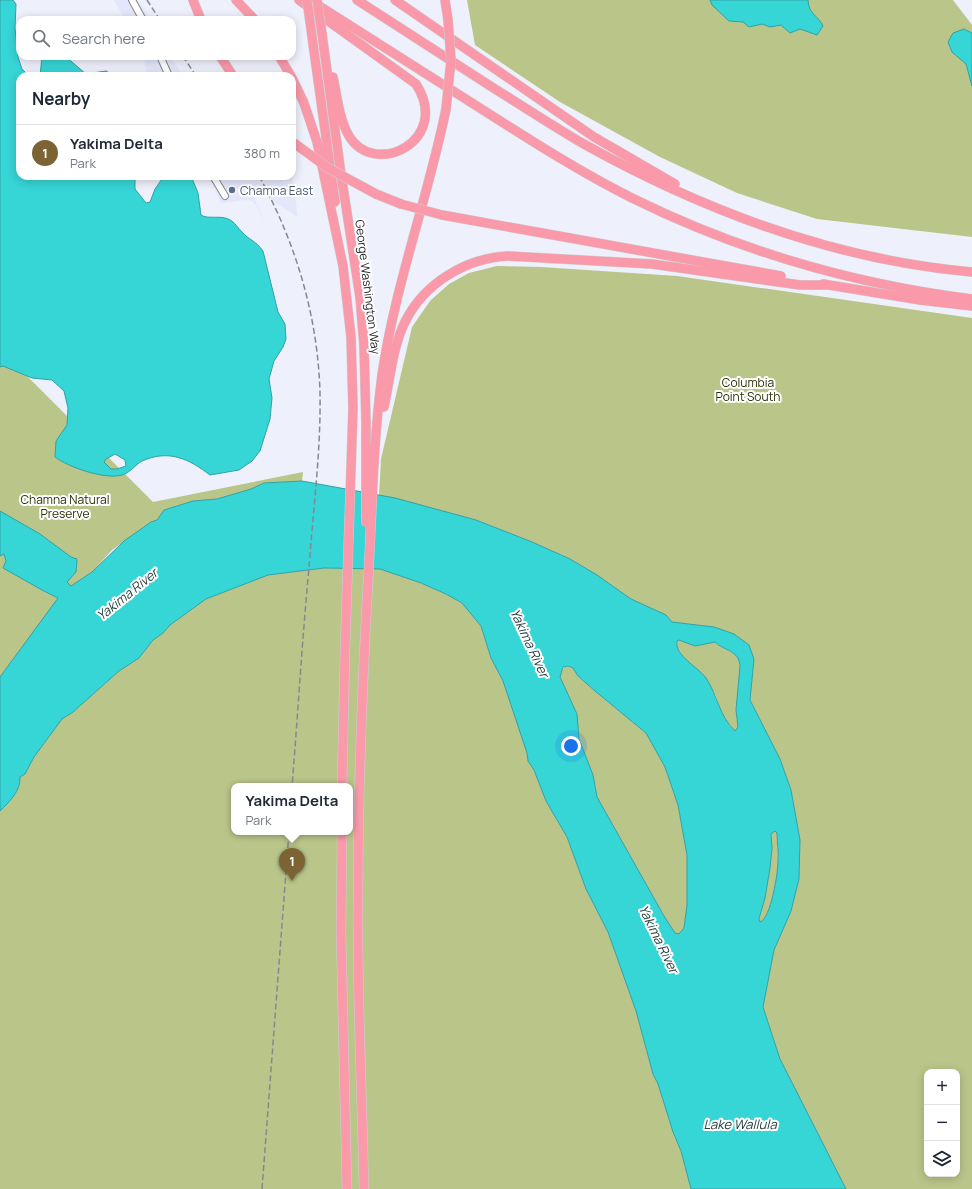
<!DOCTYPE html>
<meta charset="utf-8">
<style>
:root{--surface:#fff;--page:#f2f2f3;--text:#1f2937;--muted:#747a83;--line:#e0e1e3;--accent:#7b6333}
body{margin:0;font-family:Manrope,sans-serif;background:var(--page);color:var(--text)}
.controls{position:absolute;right:12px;bottom:12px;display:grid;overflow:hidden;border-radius:8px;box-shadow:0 2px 10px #0003}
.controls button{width:36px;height:36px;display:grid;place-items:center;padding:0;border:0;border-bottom:1px solid var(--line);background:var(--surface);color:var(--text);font:20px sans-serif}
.you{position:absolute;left:571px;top:746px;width:14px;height:14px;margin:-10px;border:3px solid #fff;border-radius:50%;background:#1a73e8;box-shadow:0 0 0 6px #1a73e833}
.badge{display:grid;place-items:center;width:26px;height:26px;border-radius:50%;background:var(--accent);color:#fff;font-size:13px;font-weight:700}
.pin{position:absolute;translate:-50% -33px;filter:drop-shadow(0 1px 2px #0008)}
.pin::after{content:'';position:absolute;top:21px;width:14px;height:12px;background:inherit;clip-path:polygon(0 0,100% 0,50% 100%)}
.popup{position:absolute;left:231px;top:783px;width:122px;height:52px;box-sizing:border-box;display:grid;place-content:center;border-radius:8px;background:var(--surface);filter:drop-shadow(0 1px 3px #0005);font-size:13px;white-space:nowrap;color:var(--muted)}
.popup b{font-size:15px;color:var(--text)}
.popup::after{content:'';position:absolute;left:50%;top:100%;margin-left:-8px;border:8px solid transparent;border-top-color:var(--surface)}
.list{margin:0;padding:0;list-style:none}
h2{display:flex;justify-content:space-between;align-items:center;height:52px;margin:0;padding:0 16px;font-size:17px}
h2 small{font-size:13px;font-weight:400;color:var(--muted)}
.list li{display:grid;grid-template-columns:26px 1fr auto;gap:12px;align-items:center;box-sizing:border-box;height:56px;padding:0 16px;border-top:1px solid var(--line)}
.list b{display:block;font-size:15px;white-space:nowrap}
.list p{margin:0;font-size:13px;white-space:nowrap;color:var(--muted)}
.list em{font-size:13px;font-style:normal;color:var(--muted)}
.icon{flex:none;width:22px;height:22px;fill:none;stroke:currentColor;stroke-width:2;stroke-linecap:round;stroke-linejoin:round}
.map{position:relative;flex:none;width:972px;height:1189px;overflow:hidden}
.search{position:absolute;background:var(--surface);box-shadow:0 2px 10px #0003;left:16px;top:16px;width:280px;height:44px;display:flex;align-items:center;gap:10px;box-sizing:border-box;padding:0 14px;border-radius:12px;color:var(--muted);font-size:15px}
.panel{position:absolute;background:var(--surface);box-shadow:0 2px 10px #0003;left:16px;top:72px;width:280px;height:108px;border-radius:12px}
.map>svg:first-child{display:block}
</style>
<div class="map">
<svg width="972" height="1189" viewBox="0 0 972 1189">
<rect width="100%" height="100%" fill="#eef0fb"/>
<!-- built -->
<path fill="#e4e7fa" d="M114,0H138L150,20H125Z
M143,56H170L183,75L148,76Z
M209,176H292L298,217L262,194L254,197L267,230L256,205L252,201L246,200L221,203Z"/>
<!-- green -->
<path fill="#bac58a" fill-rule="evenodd" d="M467,0H953L972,25V237L817,219L737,193L660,157L560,102L475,45Z
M497,266L541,267L677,276L972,318V1189H846L780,1059L763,1007L774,950L791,911L799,879L800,840L791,790L780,759L750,700L754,659L714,627L672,622L666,615L631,599L597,575L570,559L532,542L476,520L379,496L381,459L412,327L430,301L449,284L469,273ZM927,1072H957V1174H927Z
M4,353L153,502L303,472L302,481L264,483L251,489L217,499L193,501L164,510L157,520L151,522L112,550L92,572L55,603L0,677V360Z
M324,568L380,569L421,583L446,594L462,603L481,626L491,658L503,681L527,753L528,761L534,770L546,801L567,837L586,889L608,932L636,1011L653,1074L658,1084L673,1132L681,1151L691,1189H0V811C9,802 21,791 20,777L25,774L34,757L62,719L73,712L119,671L139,658L153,640L163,633L170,625L206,599L268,575ZM234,786H350V832H234Z
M679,640L692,645L715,642C724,651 739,650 740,666L736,710L738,727L735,732L722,715L716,696L706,679L687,662L677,647V641Z
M565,666L573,668L578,676L595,691L646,733L665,767L678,805L687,855V905L684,928L679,934L675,933L664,916L597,797L593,775L579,739L577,714L560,679V674Z
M775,831L777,833C777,843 779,852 778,861C777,879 773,907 763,921L760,922L759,920L765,898L770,868L772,848L771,834Z"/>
<!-- water -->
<path fill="#36d5d6" stroke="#32a1a4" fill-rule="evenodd" d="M0,0H13L16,4L15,28L18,57L22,69L29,76H20V176H135V189L146,203L150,202L155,189L164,176H191L198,193L201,215C207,219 217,216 225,218C234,220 236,226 242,232C249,240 255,240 263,251L278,312L285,324L286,339L283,347L274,361L269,379L272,398L270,419L260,451L252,461L239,470L210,475C189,459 169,449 142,461C135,465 130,473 122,475C105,480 68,467 55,457L56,441L67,425L68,408L64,391L52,380L32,378L3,366L0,367ZM115,454L125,460L126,466L117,469H111L104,462L106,459Z
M710,0H808C809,15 817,14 823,26L817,35L800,29L790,33L781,25L770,27L762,24L749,27L743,22L729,21L712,5Z
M964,29L972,33V86L966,64L952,52L948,42L953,33Z
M42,56H65L86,74L106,71L115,76H40Z
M302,481L395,498L476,520L532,542L570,559L597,575L631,599L666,615L672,622L714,627L734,634L749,645L754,659L750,700L780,759L791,790L800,840L799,879L791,911L774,950L763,1007L780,1059L846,1189H691L681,1151L673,1132L658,1084L653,1074L636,1011L608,932L586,889L567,837L546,801L534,770L528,761L527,753L503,681L491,658L481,626L462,603L446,594L421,583L380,569L324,568L268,575L206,599L170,625L163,633L153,640L139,658L119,671L73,712L62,719L34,757L25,774L20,777C21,791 9,802 0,811V677L58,598L42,590L3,568L6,561L4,554L0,556V511L40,534L71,557L77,559L76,572L67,582L71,586L92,572L124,541L151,522L157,520L164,510L193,501L217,499L251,489L264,483ZM679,640L695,646L715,642C724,651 739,650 740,666L736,710L738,727L735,731C719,716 718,696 706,678C699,668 674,655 677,641ZM568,666L573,668L578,676L595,691L646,733L665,767L678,805L687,855V905L684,928L679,934L675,933L664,916L597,797L593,775L579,739L577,714L560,677L563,667ZM775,831L777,833C777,843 779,852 778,861C778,873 771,918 760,922L759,919L765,898L770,868L772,848L771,834Z"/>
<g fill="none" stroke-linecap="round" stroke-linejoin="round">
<!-- minor casing -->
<g stroke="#858792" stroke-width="8">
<path id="minor" d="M132,0L143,20
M160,56L169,76
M213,176L225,196"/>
</g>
<!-- highway casing -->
<g stroke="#d0d0d1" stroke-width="10">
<path id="highway" d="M193,0L201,20
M236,0L255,20
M299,0L416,84C452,140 375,179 349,136C339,119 337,95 333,77
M357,0C403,30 449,59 495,89C524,107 553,126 582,143C702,210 835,260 972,272
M395,0L594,137L675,184
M445,0L448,20
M313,2C369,38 426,74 483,110C532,141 580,172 632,198C739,251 853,284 972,299
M322,34L341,174L360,297L364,346L366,422V522
M313,44L335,202
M220,56L233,76
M279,56L291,76
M292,78L304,103L317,142L343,266L351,337L353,408L345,650L342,786
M376,194L401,204
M442,215L781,276
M823,284L920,300L972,306
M384,407C390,380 393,344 406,320C425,283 466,258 508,256L652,264L800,285H829
M342,832L341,933L347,1189
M364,1189C362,1092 357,996 358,899C358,794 362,688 368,582C372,513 373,443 382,375C395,285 428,198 446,109"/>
</g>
<!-- minor -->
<use href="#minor" stroke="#fff" stroke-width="6"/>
<!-- highway -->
<use href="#highway" stroke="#f999a9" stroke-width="9"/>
<!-- rail -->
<path stroke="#87888f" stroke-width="1.5" stroke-dasharray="6 3" stroke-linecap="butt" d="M147,0L160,20
M183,56L196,76
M259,176C296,243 318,317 320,393C321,452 313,510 309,568C302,641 298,713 292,786
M262,1189L289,832"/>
<!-- highway-bridge casing -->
<g stroke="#d0d0d1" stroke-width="10" stroke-linecap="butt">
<path id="highway-bridge" d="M307,0L313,44
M317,0L322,34
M446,109L451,60L448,20
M294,143L328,168L376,194
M401,204L442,215"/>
</g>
<!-- highway-bridge -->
<use href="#highway-bridge" stroke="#f999a9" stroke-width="9"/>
</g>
<!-- markers -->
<circle fill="#5c6f8a" stroke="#fff" stroke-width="1.5" cx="232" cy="190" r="4"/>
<g text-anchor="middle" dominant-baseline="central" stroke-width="4" stroke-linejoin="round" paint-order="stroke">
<!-- service labels -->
<g font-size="12" fill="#4e5e75" stroke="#fff" text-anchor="start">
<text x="240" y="190">Chamna East</text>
</g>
<!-- street labels -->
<g font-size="12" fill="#29292e" stroke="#fff">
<text transform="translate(368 287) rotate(83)">George Washington Way</text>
</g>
<!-- park labels -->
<g font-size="12" fill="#2b3005" stroke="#fff">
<text x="748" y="382">Columbia<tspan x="748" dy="14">Point South</tspan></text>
<text x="65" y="499">Chamna Natural<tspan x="65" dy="14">Preserve</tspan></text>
</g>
<!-- water labels -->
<g font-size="13" font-style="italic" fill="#274040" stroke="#fff">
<text transform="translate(127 594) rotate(-39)">Yakima River</text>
<text transform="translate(530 643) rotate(65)">Yakima River</text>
<text transform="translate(659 939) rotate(64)">Yakima River</text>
<text x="740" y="1124">Lake Wallula</text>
</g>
</g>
</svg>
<div class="controls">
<button>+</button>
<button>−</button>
<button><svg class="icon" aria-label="layers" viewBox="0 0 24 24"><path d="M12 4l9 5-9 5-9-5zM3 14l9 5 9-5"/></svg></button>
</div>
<div class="you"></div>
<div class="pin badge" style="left:292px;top:881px">1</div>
<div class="popup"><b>Yakima Delta</b>Park</div>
<div class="search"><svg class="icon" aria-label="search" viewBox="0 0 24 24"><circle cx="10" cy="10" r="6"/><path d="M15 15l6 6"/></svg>Search here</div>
<section class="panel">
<h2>Nearby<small></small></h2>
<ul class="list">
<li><span class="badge">1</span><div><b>Yakima Delta</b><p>Park</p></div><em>380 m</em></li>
</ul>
</section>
</div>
